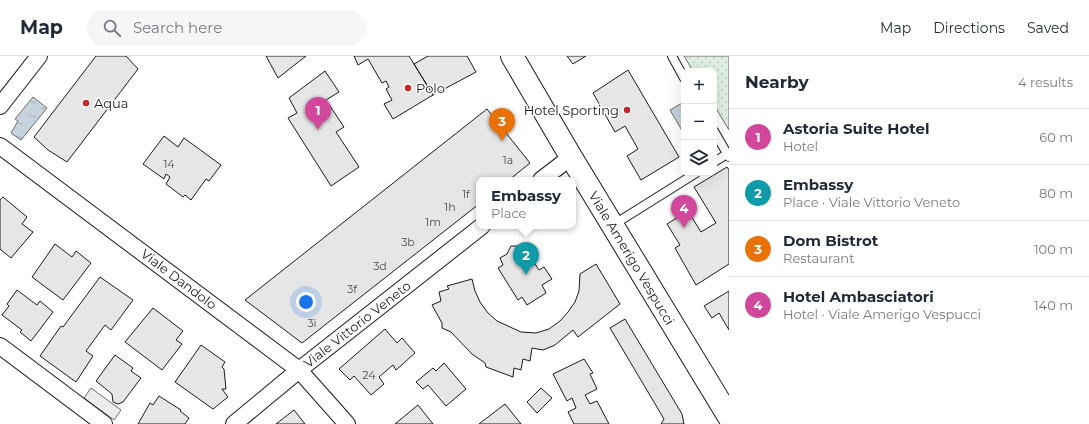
<!DOCTYPE html>
<meta charset="utf-8">
<style>
:root{--surface:#fff;--page:#f6f6f7;--text:#1f2937;--muted:#747a83;--line:#e0e1e3;--accent:#2563eb}
body{margin:0;font-family:Montserrat,sans-serif;background:var(--page);color:var(--text)}
.controls{position:absolute;right:12px;top:12px;display:grid;overflow:hidden;border-radius:8px;box-shadow:0 4px 16px #0002}
.controls button{width:36px;height:36px;display:grid;place-items:center;padding:0;border:0;border-bottom:1px solid var(--line);background:var(--surface);color:var(--text);font:20px sans-serif}
.you{position:absolute;left:306px;top:246px;width:14px;height:14px;margin:-10px;border:3px solid #fff;border-radius:50%;background:#1a73e8;box-shadow:0 0 0 6px #1a73e833}
.badge{display:grid;place-items:center;width:26px;height:26px;border-radius:50%;background:var(--accent);color:#fff;font-size:13px;font-weight:700}
.pin{position:absolute;translate:-50% -33px;filter:drop-shadow(0 1px 2px #0008)}
.pin::after{content:'';position:absolute;top:21px;width:14px;height:12px;background:inherit;clip-path:polygon(0 0,100% 0,50% 100%)}
.popup{position:absolute;left:476px;top:121px;width:100px;height:52px;box-sizing:border-box;display:grid;place-content:center;border-radius:8px;background:var(--surface);filter:drop-shadow(0 1px 3px #0005);font-size:13px;white-space:nowrap;color:var(--muted)}
.popup b{font-size:15px;color:var(--text)}
.popup::after{content:'';position:absolute;left:50%;top:100%;margin-left:-8px;border:8px solid transparent;border-top-color:var(--surface)}
.list{margin:0;padding:0;list-style:none}
h2{display:flex;justify-content:space-between;align-items:center;height:52px;margin:0;padding:0 16px;font-size:17px}
h2 small{font-size:13px;font-weight:400;color:var(--muted)}
.list li{display:grid;grid-template-columns:26px 1fr auto;gap:12px;align-items:center;box-sizing:border-box;height:56px;padding:0 16px;border-top:1px solid var(--line)}
.list b{display:block;font-size:15px;white-space:nowrap}
.list p{margin:0;font-size:13px;white-space:nowrap;color:var(--muted)}
.list em{font-size:13px;font-style:normal;color:var(--muted)}
.icon{flex:none;width:22px;height:22px;fill:none;stroke:currentColor;stroke-width:2;stroke-linecap:round;stroke-linejoin:round}
.map{position:relative;flex:none;width:729px;height:368px;overflow:hidden}
header{display:flex;align-items:center;gap:24px;box-sizing:border-box;height:56px;padding:0 20px;background:var(--surface);border-bottom:1px solid var(--line)}
header strong{font-size:19px}
nav{display:flex;gap:22px;margin-inline-start:auto;font-size:14px}
.search{width:280px;height:36px;background:var(--page);display:flex;align-items:center;gap:10px;box-sizing:border-box;padding:0 14px;border-radius:22px;color:var(--muted);font-size:15px}
main{display:flex}
aside{flex:1;background:var(--surface)}
.map>svg:first-child{display:block}
</style>
<header>
<strong>Map</strong>
<div class="search"><svg class="icon" aria-label="search" viewBox="0 0 24 24"><circle cx="10" cy="10" r="6"/><path d="M15 15l6 6"/></svg>Search here</div>
<nav><a>Map</a><a>Directions</a><a>Saved</a></nav>
</header>
<main>
<div class="map">
<svg width="729" height="368" viewBox="0 0 729 368">
<defs>
<pattern id="grass-dots" width="8" height="8" patternUnits="userSpaceOnUse"><rect width="8" height="8" fill="#e0efe3"/><path d="M2 2h.1M6 6h.1" fill="none" stroke="#c0ccc2" stroke-width="1.8" stroke-linecap="round"/></pattern>
<pattern id="water-ripples" width="26" height="14" patternUnits="userSpaceOnUse"><rect width="26" height="14" fill="#c6d2dc"/><path d="M2 4q2-2 4 0t4 0M15 11q2-2 4 0t4 0" fill="none" stroke="#aab4bc"/></pattern>
</defs>
<rect width="100%" height="100%" fill="#fff"/>
<!-- grass -->
<path fill="url(#grass-dots)" stroke="#6a6a6a" d="M684,0H729V74L714,49V15H693Z"/>
<!-- parking -->
<path fill="#ededed" stroke="#6a6a6a" d="M91,332L121,354L114,364L84,342Z"/>
<!-- water -->
<path fill="url(#water-ripples)" stroke="#6a6a6a" d="M33,41L47,52L21,84L11,77L18,65L15,63Z
M684,46V78L670,54Z"/>
<!-- building -->
<path fill="#e6e6e6" stroke="#1a1a1a" d="M96,0H126L138,13L67,106L48,94L34,81Z
M266,0H306L278,22Z
M354,0H409L433,39L393,63L384,48L392,44L386,33L389,31L386,25L382,27L368,3L358,9Z
M428,0H467L476,16L433,39L414,8Z
M567,0H586L573,8Z
M628,14L679,101L641,124L627,100L638,93L625,70L615,76L593,37Z
M325,15L339,36L326,44L344,71L336,76L359,111L331,130L288,62L297,57L289,42Z
M487,53L530,107L509,124H479V148L302,287L245,244Z
M164,80L178,91L184,82L221,109L209,125L206,123L191,144L185,139L183,141L166,128L170,121L166,118L164,123L143,108Z
M727,111L729,114V208L696,229L675,192L680,189L667,168L688,155L701,176L716,167L694,131Z
M3,141L27,161L22,168L33,176L11,202L0,193V144Z
M55,188L72,201L76,195L91,207L63,244L32,221Z
M511,190H518L521,195L525,192L539,214L544,211L552,223L542,229L546,237L527,249L522,241L518,244L498,212L503,209L500,202L507,198Z
M596,208L620,248L578,281L573,274L555,289L543,294L532,292L530,305L523,303L521,314L514,312L513,321L486,311L485,307L472,298L451,276L442,272V267L432,249L441,245L439,236L449,233L447,230L472,223L475,235L480,246L488,257L497,265L521,276L536,277L549,273L560,265L568,256L575,246L579,235L580,218Z
M100,221L133,244L111,274L105,269L86,295L93,300L76,326L40,300L61,270L63,271Z
M17,234L37,249L40,245L53,256L31,285L20,276L22,274L2,259L9,250L7,248Z
M729,235V274L719,257L712,262L704,250Z
M153,252L183,275L176,284L182,288L162,314L125,286Z
M625,263L682,358L684,368H661L664,363L610,272Z
M385,273L397,287L402,282L415,297L396,314L393,309L379,321L384,328L371,339L354,320L350,324L339,313Z
M201,289L225,306L222,311L224,313L226,333H222L228,341L213,353L175,326Z
M115,299L133,312L131,315L141,322L123,346L118,348L113,346L112,338L96,325Z
M584,303L593,317L590,318L597,333L585,339L590,348L597,345L609,368H574L568,356L576,352L572,342L567,345L553,318Z
M444,307L466,333L446,350L428,329L423,333L416,326L433,312L436,315Z
M541,332L552,342L537,357L527,346Z
M159,340L181,354L180,355L189,362L185,368H138L150,347L153,349Z
M505,348L521,368H479Z
M418,349L433,368H395Z
M294,354L305,368H276Z"/>
<g fill="none" stroke-linecap="round" stroke-linejoin="round">
<!-- lane casing -->
<g stroke="#1a1a1a" stroke-width="10">
<path id="lane" d="M672,0L684,22
M714,75L729,101
M714,106L727,98
M613,169L696,117"/>
</g>
<!-- street casing -->
<g stroke="#1a1a1a" stroke-width="18">
<path id="street" d="M0,50L39,0
M0,90L299,314L347,368
M541,124L571,101
M0,290L104,368
M234,368L299,314L482,170"/>
</g>
<!-- secondary casing -->
<g stroke="#1a1a1a" stroke-width="24">
<path id="secondary" d="M512,0L571,101L729,361"/>
</g>
<!-- lane -->
<use href="#lane" stroke="#fff" stroke-width="8"/>
<!-- street -->
<use href="#street" stroke="#fff" stroke-width="16"/>
<!-- secondary -->
<use href="#secondary" stroke="#fff" stroke-width="22"/>
</g>
<!-- markers -->
<g fill="#c62828" stroke="#fff" stroke-width="1.5">
<circle cx="408" cy="32" r="4"/>
<circle cx="86" cy="47" r="4"/>
<circle cx="627" cy="54" r="4"/>
</g>
<g text-anchor="middle" dominant-baseline="central" stroke-width="3" stroke-linejoin="round" paint-order="stroke">
<!-- number labels -->
<g font-size="11" fill="#4d4d4d">
<text x="508" y="104">1a</text>
<text x="169" y="108">14</text>
<text x="466" y="138">1f</text>
<text x="450" y="151">1h</text>
<text x="433" y="166">1m</text>
<text x="408" y="186">3b</text>
<text x="380" y="210">3d</text>
<text x="352" y="233">3f</text>
<text x="312" y="267">3i</text>
<text x="369" y="319">24</text>
</g>
<!-- poi labels -->
<g font-size="13" fill="#1a1a1a" stroke="#fff" text-anchor="start">
<text x="416" y="32">Polo</text>
<text x="94" y="47">Aqua</text>
<text x="619" y="54" text-anchor="end">Hotel Sporting</text>
</g>
<!-- street labels -->
<g font-size="13" fill="#1a1a1a" stroke="#fff">
<text transform="translate(632 202) rotate(59)">Viale Amerigo Vespucci</text>
<text transform="translate(179 223) rotate(37)">Viale Dandolo</text>
<text transform="translate(357 268) rotate(-38)">Viale Vittorio Veneto</text>
</g>
</g>
</svg>
<div class="controls">
<button>+</button>
<button>−</button>
<button><svg class="icon" aria-label="layers" viewBox="0 0 24 24"><path d="M12 4l9 5-9 5-9-5zM3 14l9 5 9-5"/></svg></button>
</div>
<div class="you"></div>
<div class="pin badge" style="left:318px;top:74px;background:#d1479c">1</div>
<div class="pin badge" style="left:526px;top:219px;background:#0f9aa8">2</div>
<div class="popup"><b>Embassy</b>Place</div>
<div class="pin badge" style="left:502px;top:85px;background:#e8710a">3</div>
<div class="pin badge" style="left:684px;top:172px;background:#d1479c">4</div>
</div>
<aside>
<h2>Nearby<small>4 results</small></h2>
<ul class="list">
<li><span class="badge" style="background:#d1479c">1</span><div><b>Astoria Suite Hotel</b><p>Hotel</p></div><em>60 m</em></li>
<li><span class="badge" style="background:#0f9aa8">2</span><div><b>Embassy</b><p>Place · Viale Vittorio Veneto</p></div><em>80 m</em></li>
<li><span class="badge" style="background:#e8710a">3</span><div><b>Dom Bistrot</b><p>Restaurant</p></div><em>100 m</em></li>
<li><span class="badge" style="background:#d1479c">4</span><div><b>Hotel Ambasciatori</b><p>Hotel · Viale Amerigo Vespucci</p></div><em>140 m</em></li>
</ul>
</aside>
</main>
